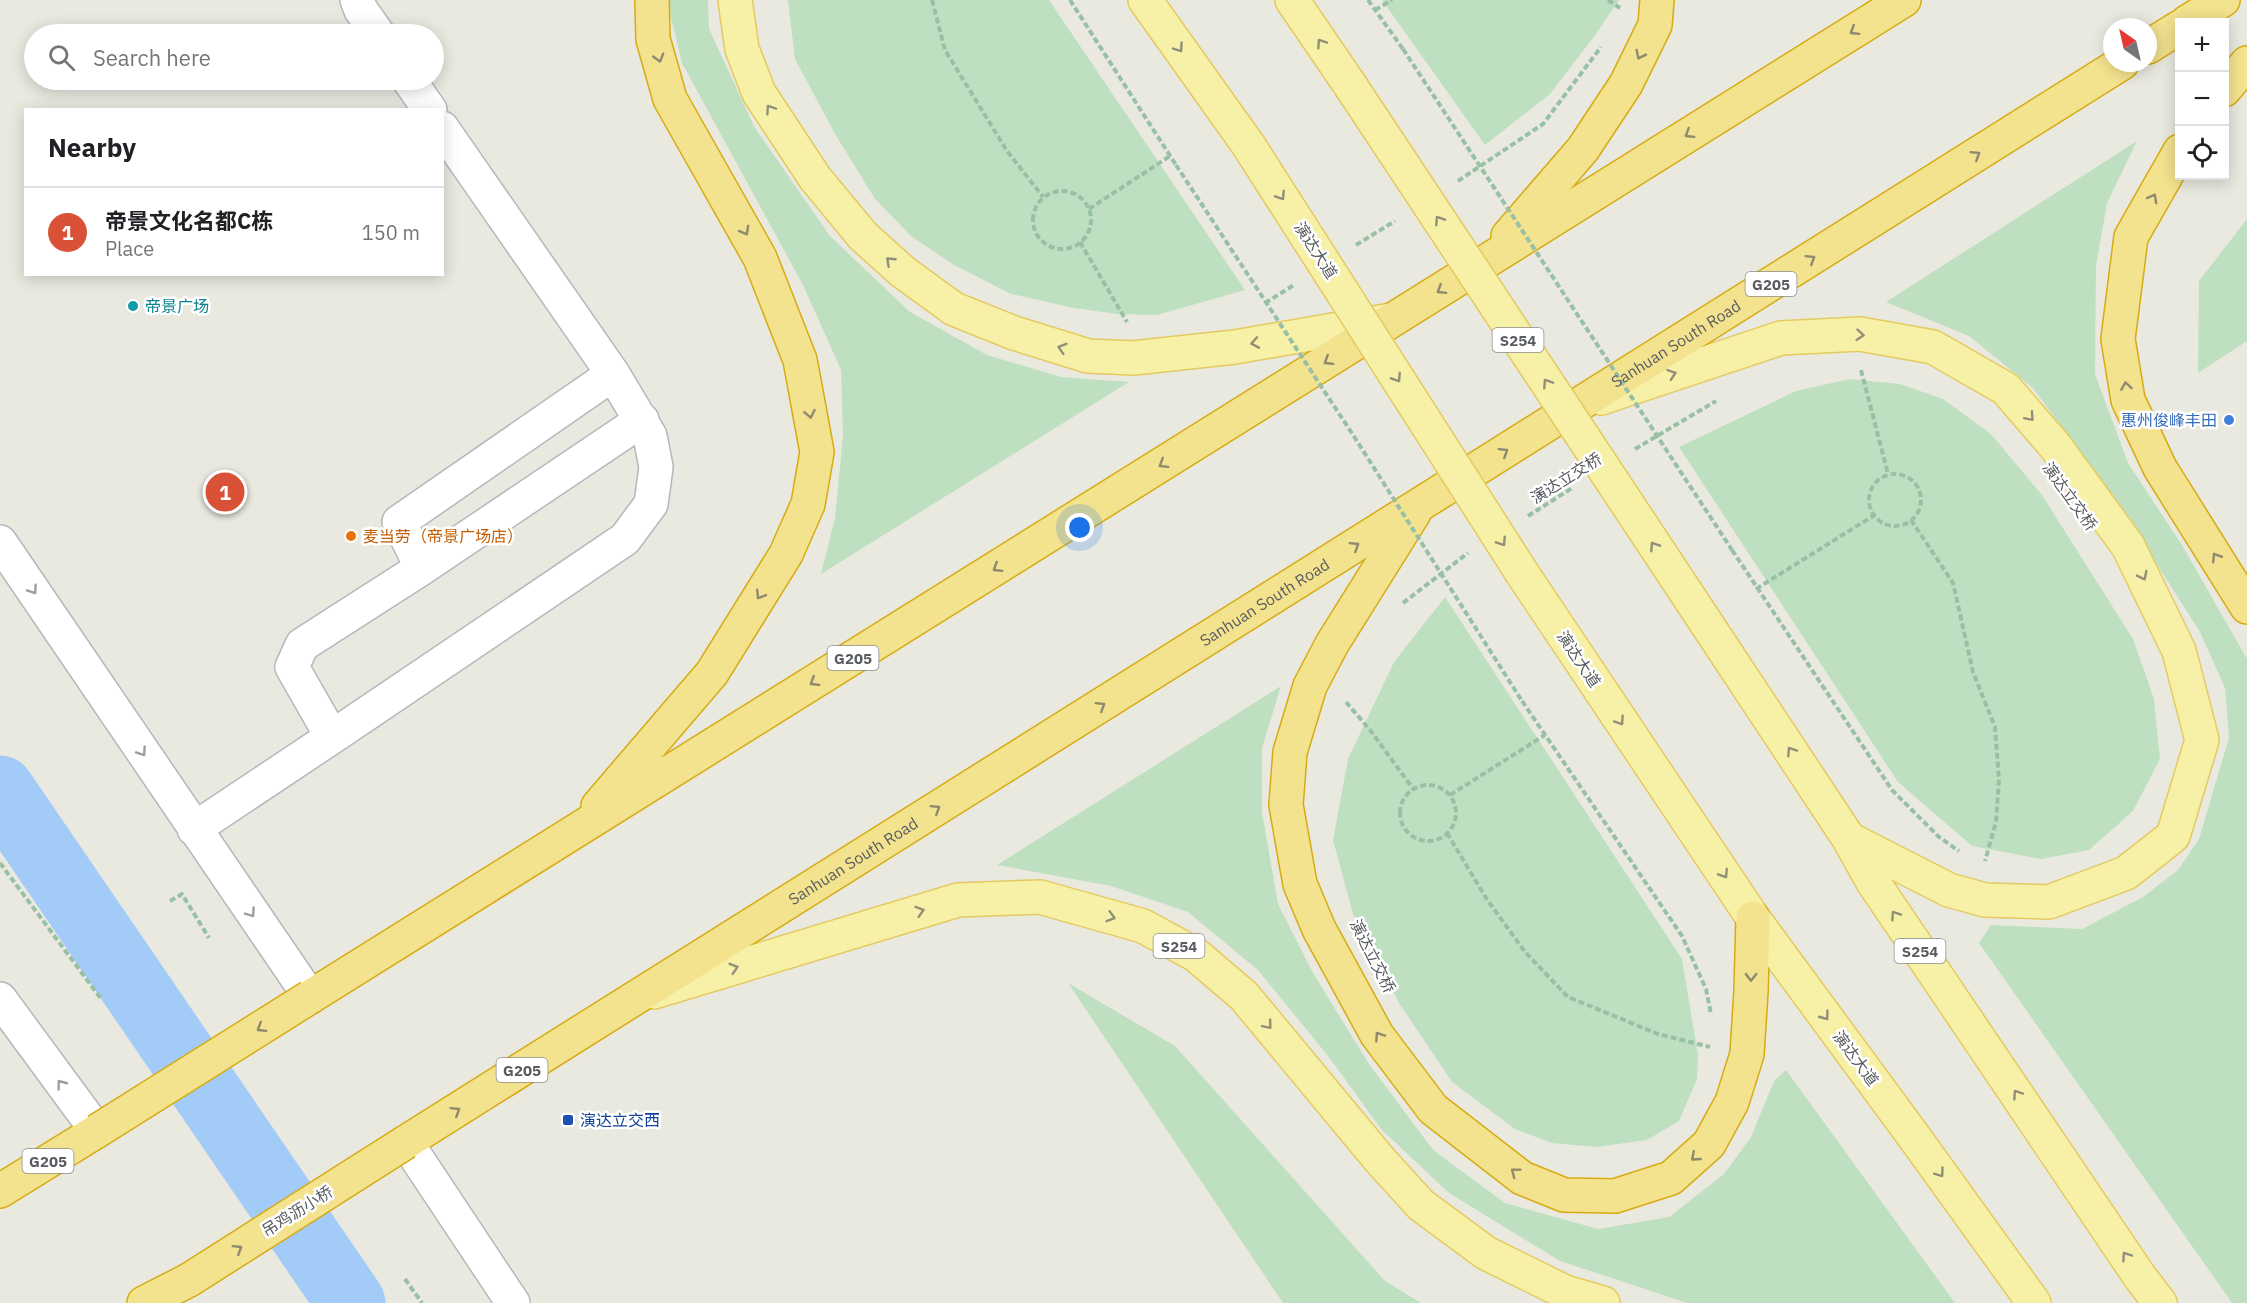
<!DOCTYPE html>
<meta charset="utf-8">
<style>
:root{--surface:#fff;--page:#f6f6f6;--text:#202124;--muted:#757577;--line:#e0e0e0;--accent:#d95137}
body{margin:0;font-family:"IBM Plex Sans","Noto Sans SC",sans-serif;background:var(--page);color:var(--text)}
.controls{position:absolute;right:18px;top:18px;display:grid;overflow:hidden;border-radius:0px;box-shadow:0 3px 15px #0003}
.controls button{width:54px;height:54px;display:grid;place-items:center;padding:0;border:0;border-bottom:2px solid var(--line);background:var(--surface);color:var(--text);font:30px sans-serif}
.compass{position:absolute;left:2103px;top:18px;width:54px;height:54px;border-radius:50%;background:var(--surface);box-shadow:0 3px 15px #0003;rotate:326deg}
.you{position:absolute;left:1080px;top:528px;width:21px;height:21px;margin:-15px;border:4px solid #fff;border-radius:50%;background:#1a73e8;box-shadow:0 0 0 9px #1a73e833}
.badge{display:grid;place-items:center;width:39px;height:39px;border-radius:50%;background:var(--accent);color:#fff;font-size:20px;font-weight:700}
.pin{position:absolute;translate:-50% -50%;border:3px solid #fff;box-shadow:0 2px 6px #0006}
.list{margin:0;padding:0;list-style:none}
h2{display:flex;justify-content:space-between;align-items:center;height:78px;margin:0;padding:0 24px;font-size:26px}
h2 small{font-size:20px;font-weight:400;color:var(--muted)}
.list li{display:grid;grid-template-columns:39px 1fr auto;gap:18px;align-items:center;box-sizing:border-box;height:90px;padding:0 24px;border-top:2px solid var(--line)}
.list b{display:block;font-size:22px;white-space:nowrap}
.list p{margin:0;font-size:20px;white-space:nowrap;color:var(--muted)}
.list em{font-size:20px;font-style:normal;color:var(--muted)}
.icon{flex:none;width:33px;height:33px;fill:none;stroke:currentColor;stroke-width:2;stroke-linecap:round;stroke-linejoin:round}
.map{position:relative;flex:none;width:2247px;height:1303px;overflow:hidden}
.search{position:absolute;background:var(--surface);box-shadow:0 3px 15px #0003;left:24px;top:24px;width:420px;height:66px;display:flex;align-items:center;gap:15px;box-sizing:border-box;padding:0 21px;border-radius:33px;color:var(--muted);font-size:22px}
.panel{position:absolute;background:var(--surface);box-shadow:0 3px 15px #0003;left:24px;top:108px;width:420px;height:168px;border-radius:0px}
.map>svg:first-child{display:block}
</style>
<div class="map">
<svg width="2247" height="1303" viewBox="0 0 2247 1303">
<rect width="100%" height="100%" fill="#eae9e0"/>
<!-- green -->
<path fill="#bee0c1" d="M670,0H708L709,29L755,128L830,236L910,312L987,355L1061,377L1129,382L821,574L835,518L843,436L841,370L803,285L682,63L670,13Z
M788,0H1049L1245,290L1157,315L1117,314L1074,308L1011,294L954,265L911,236L875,199L835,134L795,59Z
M1382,0H1619L1596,34L1550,94L1485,145Z
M2137,141L2107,203L2096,266L2095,374L2128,463L2182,545L2247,659V1303H2232L1979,943L1991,925L2082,929L2143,897L2178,870L2199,839L2229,738L2225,688L2200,632L2118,503L2033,388L1969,336L1886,302Z
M2247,219V341L2198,373L2199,281Z
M1850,379L1900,384L1943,399L1991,434L2042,495L2133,639L2154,699L2160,759L2133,811L2089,850L2041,859L1972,846L1898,782L1679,447L1796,391Z
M1445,597L1682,959L1698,1055L1697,1079L1679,1121L1647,1140L1596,1147L1552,1143L1515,1129L1452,1082L1399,1003L1353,914L1333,840L1348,759L1394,662Z
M1281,686L1262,748V812L1278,904L1313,973L1369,1064L1433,1150L1505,1203L1598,1229L1669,1217L1724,1174L1751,1137L1774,1081L1786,1070L1955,1303H1687L1560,1261L1449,1193L1382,1130L1328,1056L1258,970L1188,912L1111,886L997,865Z
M1068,983L1175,1046L1385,1281L1421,1303H1283Z"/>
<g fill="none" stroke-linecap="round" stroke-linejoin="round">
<!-- river -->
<path stroke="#a3cbf7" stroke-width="69" d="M0,790L351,1303"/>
<!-- minor casing -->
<g stroke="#b5b7bc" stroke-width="36">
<path id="minor" d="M357,0L361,10L378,34
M409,80L430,110
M0,542L310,997
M422,568L642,420
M332,737L625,539L651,504L656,467L650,436L613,374
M194,829L332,737L292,667L302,645L422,568L399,522L613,374L442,128
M0,999L97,1131
M406,1142L513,1303"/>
</g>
<!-- major casing -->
<g stroke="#e4ca5f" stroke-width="36">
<path id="major" d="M735,0L742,49L759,93L815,178L863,236L903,272L954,309L1014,333L1088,356L1133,358L1235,347L1391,320
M1145,0L1249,146
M1292,0L1350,85
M1601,398L1781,338L1860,334L1933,347L2006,389L2055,446L2128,546L2179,651L2202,740L2173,836L2126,873L2049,902L1985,900L1949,890L1849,839
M1522,573L1753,918L1912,1134L2034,1303
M1687,594L1849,839L1873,882L2140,1277L2160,1303
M654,992L958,900L1040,897L1143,926L1196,955L1244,996L1380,1160L1421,1205L1486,1253L1565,1292L1603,1303"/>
</g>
<!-- highway casing -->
<g stroke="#d7ab13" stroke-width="36">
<g id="highway">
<path d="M2187,22L2223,0"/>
<path d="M2148,47L2180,27"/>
<path d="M2224,90L2247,63"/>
<path d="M2180,151L2131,237L2118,339L2128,400L2160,468L2247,607"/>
<path d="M1508,236L1583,149L1626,84L1655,25L1657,0"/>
<path d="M1414,513L1332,644L1310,686L1290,752L1286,805L1300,884L1319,929L1377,1035L1433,1109L1522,1178L1564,1195L1615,1196L1671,1178L1709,1144L1732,1102L1747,1054L1751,991L1753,918"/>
<path d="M598,806L712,673L786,554L808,504L817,452L800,360L760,258L670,99L653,39L652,0"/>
<path d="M310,997L1904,0"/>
<path id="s1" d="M406,1142L2122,63"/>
<path d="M0,1191L97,1131"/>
<path d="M144,1303L189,1280"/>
</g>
</g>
<!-- path -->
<path stroke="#98c0a6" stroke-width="4" stroke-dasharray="6 3" stroke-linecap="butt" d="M932,0L945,50L1007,151L1043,197
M1070,0L1176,165
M1368,0L1403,49
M1608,0L1620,8
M1375,10L1392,0
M1458,181L1543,124L1601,47
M1033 220a29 29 0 1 1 58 0a29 29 0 1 1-58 0Z
M1089,209L1170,156
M1080,242L1127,322
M1356,245L1395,221
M1265,303L1294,285
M1861,370L1888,474
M1635,449L1716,401
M1869 500a26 26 0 1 1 52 0a26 26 0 1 1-52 0Z
M1528,516L1572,488
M1911,520L1953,583L1973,672L1995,727L1999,780L1996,822L1985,861
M1732,550L1892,790L1939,837L1959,851
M1756,589L1873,516
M1403,603L1468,553
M1522,701L1682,936L1706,989L1711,1014
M1346,702L1370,730L1414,790
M1400 813a28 28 0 1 1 56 0a28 28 0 1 1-56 0Z
M1450,795L1545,735
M1447,833L1486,898L1525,952L1568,997L1658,1034L1710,1047
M0,863L102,1000
M170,901L182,894L209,938
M405,1279L422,1303"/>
<!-- minor -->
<use href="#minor" stroke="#fff" stroke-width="33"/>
<!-- major -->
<use href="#major" stroke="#f7f1a8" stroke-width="33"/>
<!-- highway -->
<use href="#highway" stroke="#f3e28e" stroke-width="33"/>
<!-- major-bridge casing -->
<g stroke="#e4ca5f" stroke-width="36" stroke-linecap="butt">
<path id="major-bridge" d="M1350,85L1687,594
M1249,146L1522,573"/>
</g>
<!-- highway-bridge casing -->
<g stroke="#d7ab13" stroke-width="36" stroke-linecap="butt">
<path id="highway-bridge" d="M97,1131L310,997
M189,1280L406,1142"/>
</g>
<!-- path-bridge -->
<path stroke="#98c0a6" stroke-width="4" stroke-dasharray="6 3" stroke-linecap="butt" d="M1403,49L1732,550
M1176,165L1355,438L1522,701"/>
<!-- major-bridge -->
<use href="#major-bridge" stroke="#f7f1a8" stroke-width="33"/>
<!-- highway-bridge -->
<use href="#highway-bridge" stroke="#f3e28e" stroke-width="33"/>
</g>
<!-- one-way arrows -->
<defs><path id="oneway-chevron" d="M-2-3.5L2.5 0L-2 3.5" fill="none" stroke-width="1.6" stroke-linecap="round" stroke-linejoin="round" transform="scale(1.5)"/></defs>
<g stroke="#8e8a6f">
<use href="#oneway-chevron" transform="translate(1854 31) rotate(148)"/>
<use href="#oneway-chevron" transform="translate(1640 55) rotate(116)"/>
<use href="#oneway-chevron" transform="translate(659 58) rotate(74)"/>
<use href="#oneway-chevron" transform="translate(1689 134) rotate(148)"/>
<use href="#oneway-chevron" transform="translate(1976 155) rotate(-32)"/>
<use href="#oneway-chevron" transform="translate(2153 198) rotate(-61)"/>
<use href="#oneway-chevron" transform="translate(745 231) rotate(61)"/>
<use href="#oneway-chevron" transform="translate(1811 259) rotate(-32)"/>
<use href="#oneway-chevron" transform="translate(1441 290) rotate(148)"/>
<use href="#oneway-chevron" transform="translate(1328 361) rotate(148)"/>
<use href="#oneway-chevron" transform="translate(2126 386) rotate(-99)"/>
<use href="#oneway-chevron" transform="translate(810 414) rotate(79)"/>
<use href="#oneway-chevron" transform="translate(1504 452) rotate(-32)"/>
<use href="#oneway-chevron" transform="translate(1163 464) rotate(148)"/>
<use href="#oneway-chevron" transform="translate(1355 546) rotate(-32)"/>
<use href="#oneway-chevron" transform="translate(2216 557) rotate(-122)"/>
<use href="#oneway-chevron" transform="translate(997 568) rotate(148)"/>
<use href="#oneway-chevron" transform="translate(760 595) rotate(122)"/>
<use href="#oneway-chevron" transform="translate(814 682) rotate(148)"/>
<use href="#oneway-chevron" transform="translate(1101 706) rotate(-32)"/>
<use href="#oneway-chevron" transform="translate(936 809) rotate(-32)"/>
<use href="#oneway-chevron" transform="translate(1751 977) rotate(91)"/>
<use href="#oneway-chevron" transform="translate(261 1028) rotate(148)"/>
<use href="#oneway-chevron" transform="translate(1379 1036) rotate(-124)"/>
<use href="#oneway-chevron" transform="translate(456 1111) rotate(-32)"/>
<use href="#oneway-chevron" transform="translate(1695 1157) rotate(139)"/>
<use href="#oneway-chevron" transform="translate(1515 1172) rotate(-143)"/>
<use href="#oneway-chevron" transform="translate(238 1249) rotate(-32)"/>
</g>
<g stroke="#909079">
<use href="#oneway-chevron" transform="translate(1321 43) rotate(-124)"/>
<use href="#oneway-chevron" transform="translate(1179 48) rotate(55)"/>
<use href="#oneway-chevron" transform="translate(770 109) rotate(-124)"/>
<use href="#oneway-chevron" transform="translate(1281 196) rotate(57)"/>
<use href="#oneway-chevron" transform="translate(1439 220) rotate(-123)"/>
<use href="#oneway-chevron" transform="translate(890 261) rotate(-137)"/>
<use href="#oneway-chevron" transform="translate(1860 335) rotate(5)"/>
<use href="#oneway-chevron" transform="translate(1255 343) rotate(170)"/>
<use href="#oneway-chevron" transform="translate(1062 348) rotate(-163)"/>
<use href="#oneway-chevron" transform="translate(1672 374) rotate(-19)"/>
<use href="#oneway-chevron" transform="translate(1397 378) rotate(57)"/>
<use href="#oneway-chevron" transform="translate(1547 383) rotate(-123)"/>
<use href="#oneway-chevron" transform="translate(2030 417) rotate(49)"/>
<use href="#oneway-chevron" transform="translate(1502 542) rotate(57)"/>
<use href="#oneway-chevron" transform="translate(1654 546) rotate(-123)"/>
<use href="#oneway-chevron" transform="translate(2143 576) rotate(64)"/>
<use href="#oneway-chevron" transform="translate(1620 721) rotate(56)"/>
<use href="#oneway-chevron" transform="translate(1791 751) rotate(-124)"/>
<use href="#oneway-chevron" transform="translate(1724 874) rotate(57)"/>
<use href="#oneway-chevron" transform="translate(920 911) rotate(-17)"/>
<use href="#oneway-chevron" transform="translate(1895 915) rotate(-124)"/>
<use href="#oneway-chevron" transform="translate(1111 917) rotate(16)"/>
<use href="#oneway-chevron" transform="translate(734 968) rotate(-17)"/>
<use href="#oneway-chevron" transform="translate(1825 1016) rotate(53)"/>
<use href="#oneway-chevron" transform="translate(1268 1025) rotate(50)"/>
<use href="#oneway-chevron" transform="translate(2017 1094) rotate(-124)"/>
<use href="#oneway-chevron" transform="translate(1940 1173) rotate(54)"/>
<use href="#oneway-chevron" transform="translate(2126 1256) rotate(-124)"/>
</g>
<g stroke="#9b9d9f">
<use href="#oneway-chevron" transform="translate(33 590) rotate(56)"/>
<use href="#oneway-chevron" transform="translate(142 752) rotate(56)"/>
<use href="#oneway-chevron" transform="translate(251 913) rotate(55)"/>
<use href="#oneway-chevron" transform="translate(61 1084) rotate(-127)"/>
</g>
<!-- markers -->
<circle fill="#0f9aa8" stroke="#fff" stroke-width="2" cx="133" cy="306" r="6"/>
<circle fill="#3f7fe0" stroke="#fff" stroke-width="2" cx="2229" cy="420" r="6"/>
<circle fill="#e8710a" stroke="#fff" stroke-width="2" cx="351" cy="536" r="6"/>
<rect fill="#1a4fb4" stroke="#fff" stroke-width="2" x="562" y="1114" width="12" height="12" rx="3"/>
<g text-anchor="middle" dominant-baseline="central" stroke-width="5" stroke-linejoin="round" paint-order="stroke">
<!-- shield labels -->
<g fill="#fff" stroke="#8a8c8f" stroke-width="1.5">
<rect x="1745.5" y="272" width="51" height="24" rx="4.5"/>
<rect x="1492.5" y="328" width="51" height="24" rx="4.5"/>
<rect x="827.5" y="646" width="51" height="24" rx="4.5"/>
<rect x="1153.5" y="934" width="51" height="24" rx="4.5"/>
<rect x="1894.5" y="939" width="51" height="24" rx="4.5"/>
<rect x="496.5" y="1058" width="51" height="24" rx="4.5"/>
<rect x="22.5" y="1149" width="51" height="24" rx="4.5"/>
</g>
<g font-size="15" font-weight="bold" fill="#585b5f">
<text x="1771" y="284">G205</text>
<text x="1518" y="340">S254</text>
<text x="853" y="658">G205</text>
<text x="1179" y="946">S254</text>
<text x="1920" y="951">S254</text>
<text x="522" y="1070">G205</text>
<text x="48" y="1161">G205</text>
</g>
<!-- street labels -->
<g font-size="16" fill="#585b5f" stroke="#fff">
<text transform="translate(1316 250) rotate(57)">演达大道</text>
<text stroke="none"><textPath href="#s1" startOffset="1500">Sanhuan South Road</textPath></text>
<text transform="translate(1566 478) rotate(-32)">演达立交桥</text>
<text transform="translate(2070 496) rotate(54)">演达立交桥</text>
<text stroke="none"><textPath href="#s1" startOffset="1014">Sanhuan South Road</textPath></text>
<text transform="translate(1579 659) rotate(56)">演达大道</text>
<text stroke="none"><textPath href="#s1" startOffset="528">Sanhuan South Road</textPath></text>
<text transform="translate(1373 956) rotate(63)">演达立交桥</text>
<text transform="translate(1856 1058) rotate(53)">演达大道</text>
<text transform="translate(297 1211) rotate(-32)">吊鸡沥小桥</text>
</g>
<!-- culture labels -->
<g font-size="16" fill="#0d838f" stroke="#fff" text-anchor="start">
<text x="145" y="306">帝景广场</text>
</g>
<!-- shop labels -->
<g font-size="16" fill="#366cbe" stroke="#fff" text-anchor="end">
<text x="2217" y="420">惠州俊峰丰田</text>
</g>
<!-- food labels -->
<g font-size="16" fill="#c56008" stroke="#fff" text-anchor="start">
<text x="363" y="536">麦当劳（帝景广场店）</text>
</g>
<!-- transit labels -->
<g font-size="16" fill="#164399" stroke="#fff" text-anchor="start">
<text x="580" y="1120">演达立交西</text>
</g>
</g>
</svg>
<div class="controls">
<button>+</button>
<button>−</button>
<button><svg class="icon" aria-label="locate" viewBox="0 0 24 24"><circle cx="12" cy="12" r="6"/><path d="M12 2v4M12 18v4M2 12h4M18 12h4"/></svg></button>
</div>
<svg class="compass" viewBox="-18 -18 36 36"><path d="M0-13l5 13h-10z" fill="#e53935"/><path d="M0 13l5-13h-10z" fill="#757577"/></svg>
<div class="you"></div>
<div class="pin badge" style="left:225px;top:492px">1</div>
<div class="search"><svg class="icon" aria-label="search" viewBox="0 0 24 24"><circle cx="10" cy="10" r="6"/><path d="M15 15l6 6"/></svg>Search here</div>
<section class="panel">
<h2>Nearby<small></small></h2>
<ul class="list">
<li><span class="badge">1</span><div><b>帝景文化名都C栋</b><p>Place</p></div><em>150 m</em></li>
</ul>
</section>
</div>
